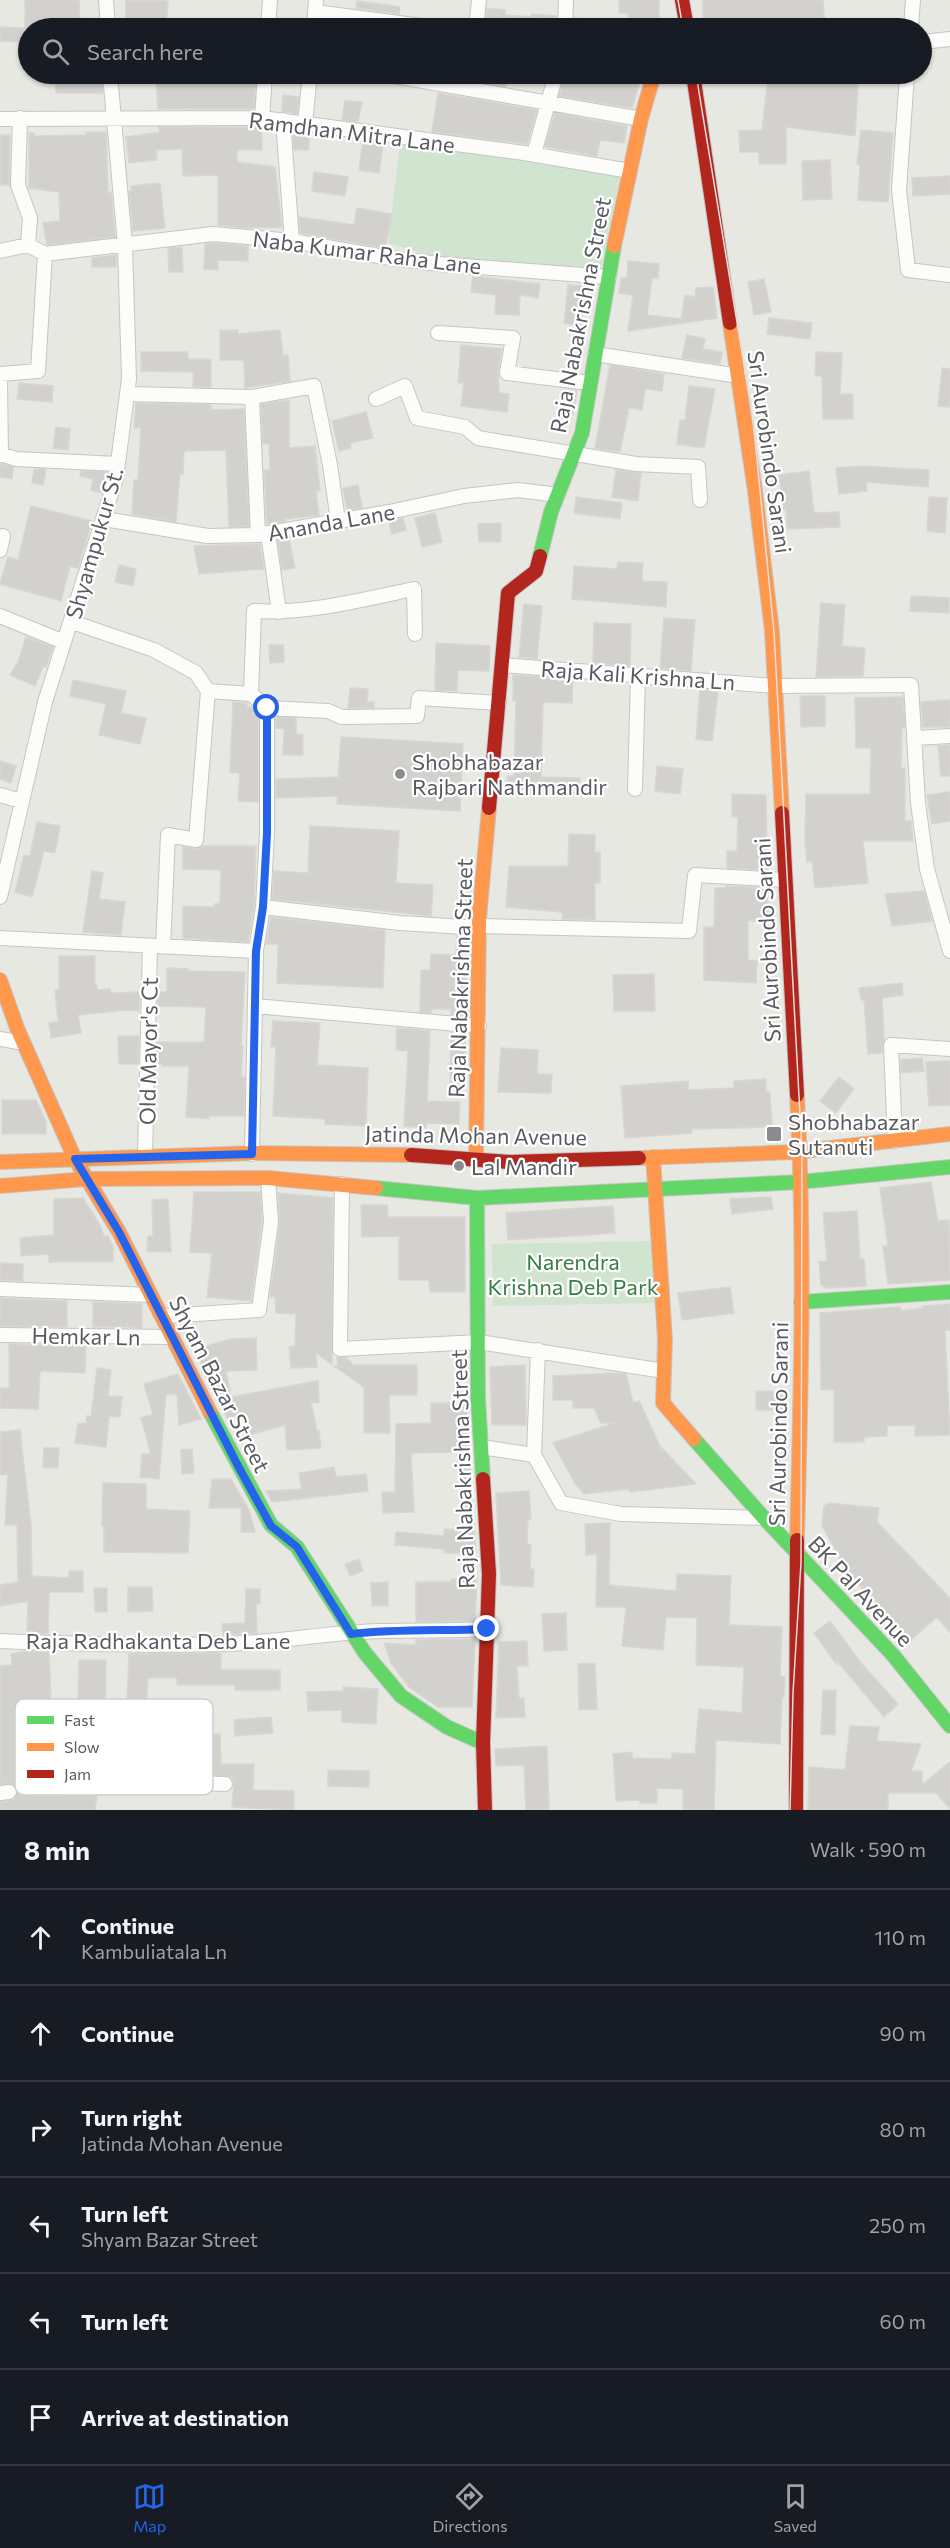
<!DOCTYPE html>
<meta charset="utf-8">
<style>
:root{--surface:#171b24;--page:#242831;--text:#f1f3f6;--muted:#9ea1a6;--line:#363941;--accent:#2563eb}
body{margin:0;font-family:Commissioner,sans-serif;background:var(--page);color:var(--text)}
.stop{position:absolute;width:18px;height:18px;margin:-14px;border:4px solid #2563eb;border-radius:50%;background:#fff}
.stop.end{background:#2563eb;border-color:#fff;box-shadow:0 2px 6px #0008}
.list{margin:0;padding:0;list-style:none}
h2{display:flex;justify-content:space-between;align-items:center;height:78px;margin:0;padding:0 24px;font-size:26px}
h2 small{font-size:20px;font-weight:400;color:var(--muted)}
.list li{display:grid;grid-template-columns:39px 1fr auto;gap:18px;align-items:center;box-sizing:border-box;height:96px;padding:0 24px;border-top:2px solid var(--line)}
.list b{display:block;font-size:22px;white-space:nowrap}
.list p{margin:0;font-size:20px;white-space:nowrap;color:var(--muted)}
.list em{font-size:20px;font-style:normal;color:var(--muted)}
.icon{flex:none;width:33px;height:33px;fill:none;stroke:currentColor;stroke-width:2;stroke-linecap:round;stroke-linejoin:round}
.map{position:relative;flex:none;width:950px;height:1810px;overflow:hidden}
.search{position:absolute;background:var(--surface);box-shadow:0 2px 4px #0004;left:18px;right:18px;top:18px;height:66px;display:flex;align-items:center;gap:15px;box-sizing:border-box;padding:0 21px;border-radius:33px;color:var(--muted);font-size:22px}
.sheet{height:654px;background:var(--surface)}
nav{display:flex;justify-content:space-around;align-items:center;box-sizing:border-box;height:84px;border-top:2px solid var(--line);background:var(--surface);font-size:16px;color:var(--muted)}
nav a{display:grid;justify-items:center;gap:3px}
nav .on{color:var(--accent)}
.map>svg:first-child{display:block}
</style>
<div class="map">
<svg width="950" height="1810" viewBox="0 0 950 1810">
<rect width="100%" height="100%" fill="#e8e8e3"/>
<!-- green -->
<path fill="#d1e4d0" d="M401,136L621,172L601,268L441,259L388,243Z
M653,1241L655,1303L493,1306L492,1244Z"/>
<!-- building -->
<path fill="#d2d1ce" stroke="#d8d6d2" stroke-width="1.5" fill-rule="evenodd" d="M25,0H79L80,28H28V42L0,41V27L25,28Z
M126,0L168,1L166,28L125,27Z
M619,0H659V28H627L628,13H619Z
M703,0H823L825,28H703Z
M357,1L400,7L399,14L356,8Z
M487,8L505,10V15L531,17L532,14L556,16V28H485Z
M574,18L595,21L594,28H574Z
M77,74V77L101,78L103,93H56L55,75Z
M181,74H256L254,109H158L156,78L181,77Z
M482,74H508L506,86L480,82Z
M565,74H642L632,108L559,96Z
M768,77L814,83V81L842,84V81L858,82L855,136L786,127V164H759V152H740L739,131L762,130Z
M438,93L537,110L527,144L432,132Z
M283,95L299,97L297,114L282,111Z
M345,101L362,102L358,122L342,120Z
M555,113L627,126L624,143L600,140L597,156L545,147Z
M159,127H262V150H237V162L275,167L282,227L248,228L218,225V175L183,176L182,149L156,150L157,160L129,163L126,137L160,132Z
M861,130L893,133L888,202L858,200L860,165L857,164Z
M293,131L309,133V150H294Z
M86,132H106L108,193L111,192L115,237L47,245L43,223L60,221L59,192L29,188V133H34V136L86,135Z
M0,135H10L9,185H0Z
M363,141L383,143L379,173L359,170Z
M830,160L832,199L803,200L802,161Z
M314,172L348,177L345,196L312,191Z
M950,176V194L913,196L912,178Z
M160,183L165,228L133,231L129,191H132L131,186Z
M357,208L392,214L385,248L300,233L299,217L354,225Z
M213,243L248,246V261L218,260V270L204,269L205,244Z
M182,247L183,272H169L168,248Z
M116,255V267H92V258Z
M628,261L659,264L658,278H652L647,315L681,319L685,295L695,297L696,288L713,287L717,318L628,331L633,295L619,293L621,278H627Z
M473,276L540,284L538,298L520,295L519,315L495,314L496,295L471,292Z
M764,279L771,312L754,315L748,282Z
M568,285L585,286L581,326L564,323Z
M769,318L812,323L810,339L767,334Z
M220,330H238V334L280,330L283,355H288L290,381L245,388L244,360H220Z
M687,335L705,339L703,349L722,352L720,364L682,358Z
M461,345L502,349L498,371L499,393L509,394L507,412L461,406L464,383H458Z
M141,352H188V359H211V387H193V372L141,371Z
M816,352L842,353L840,394H853V419H823L822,376H815Z
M610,365L664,374L662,391L645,389L642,410L629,408L620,452L595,448Z
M942,368L950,369V407L938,406Z
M19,383L53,386L52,402L17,399Z
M689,386L715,389L704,448L677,444L680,420H685Z
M564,389L577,391L573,414L559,411Z
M289,400V448L315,446L320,491H316L319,515L285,519L286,521L267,524L264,470H270L269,444H263L261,404Z
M136,403L211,405V410L244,409L249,526L229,527L226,450L184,451L183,474H180L176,522L132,514L134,480H138L141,428H134Z
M366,412L373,438L350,443L351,448L339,451L332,421Z
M56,427L70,429L68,450L53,448Z
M0,464L13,467L12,479L0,477Z
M862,466L929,470L928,487L866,482L867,491L839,494L836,468Z
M34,469H46L43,485L32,483Z
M616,470L641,473L638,501L612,497Z
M81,471L108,472L102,493L91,490L93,479L80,476Z
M809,471L814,513L839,512L840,527L787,529L786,509H784L779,475Z
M358,485L362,508L347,510L343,488Z
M576,497L622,503L620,519L574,513Z
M929,497L947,498L945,533L927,531Z
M31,506L92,521L78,568L70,566L61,601L0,584L8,557L18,560Z
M435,513L442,542L422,547L415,518Z
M403,518L406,530L392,534L389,522Z
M501,523V542H479L478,524Z
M289,539L295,568L282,570L278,541Z
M260,544L264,569L199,574L194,546Z
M618,562L643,563L642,581L667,582L666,607L572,599L574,566L617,569Z
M119,565L136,569L133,586L115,582Z
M911,596L949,598V613L910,611Z
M821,603L845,605L842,646L865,648L863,676L816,677Z
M524,604L542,606L537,659L519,657Z
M664,618L695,620L691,671L660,668Z
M594,623L631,624L630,666L593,663Z
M26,637L53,647L46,667H43L35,686L10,675L18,662Z
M436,643L490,646L489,671L458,670L457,691L435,690Z
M269,645H283L284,662L270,663Z
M513,675L573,679L572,703L543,702L541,777L580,778L579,795L507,793L508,776H514L516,701H513Z
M73,680L126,691L121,713L146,718L140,744L99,735L106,704L70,696Z
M350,688L368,689L367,702H374V708H348Z
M700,689L718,691L712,741L696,739Z
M800,696H825V726L801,727Z
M903,697L905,728H902L901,768H905V821H911L913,841H863L868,883L815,888L812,861L807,862L805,840L806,794H870L871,748H856L855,698Z
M950,700V727H923L921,702Z
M233,702L247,703V707H252L258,715V802L238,801L240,773L230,772Z
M276,717L296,718V734L303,735V755H283L284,729L276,728Z
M341,737L463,744L460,811L337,804V796L276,798V779L338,777Z
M950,745V776H941L938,746Z
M0,761L16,766L11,783L0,779Z
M657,766L683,769L680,794L655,791Z
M950,792V821L932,824L927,795Z
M732,794L766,795L767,870L727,868V851H737L738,817H732Z
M37,822L60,826L55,853L44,851L32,897L15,892L24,855L30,856Z
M310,826L399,831L396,883L433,885L431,916L272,899L274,871L308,873Z
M569,834L595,835V852H600V883H595V920L562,919V912L506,907L509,866H568Z
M203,846H256L254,906L248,942L183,938V906L214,907V904H220L221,870L183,869V847L195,849Z
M92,871L103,873L99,899L125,902L121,935L83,932Z
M726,886L768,888V921H748V960L757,961L756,983L704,980V927H714L715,888H726Z
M924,891L932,921L892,926L885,894Z
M271,917L385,930L383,988L277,983L278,944H266Z
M457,936H467L466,1016L451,1014V1009H431V1013L420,1012L421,970H430L431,954L456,955Z
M59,956H95V986L97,985V990L110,989L111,993L140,992L139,1011L126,1010L78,1015L81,1033L51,1038L49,1023L58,1022L55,990L59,989Z
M167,968L188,969V971L245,972L241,1045L243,1046L241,1077H245L244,1116H209V1119L186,1117L189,1066H162V1063L156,1064L157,1042H204L206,1007L158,1006V992H167Z
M654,974L655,1011H614L613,975Z
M902,983L903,995L882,998L884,1039L882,1053L868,1054L864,1000H861L859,988Z
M273,1021L320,1023L317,1065L368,1068L366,1126L325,1124V1119L273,1116L276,1047H271Z
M397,1028L430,1031L427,1101L460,1102L459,1124L426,1123V1128L404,1126L408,1051L396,1050Z
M451,1033L465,1034V1084H450Z
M118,1036H139L138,1064H119Z
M501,1048L538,1050L537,1074H552L551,1093L498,1092Z
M922,1058L924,1071L901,1073V1060Z
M950,1061V1105L929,1106L926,1062Z
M839,1077L854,1089L836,1113L820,1101Z
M766,1079V1092H770L772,1127L692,1129V1133L625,1138L621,1086L688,1081L689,1090L734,1088V1081Z
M2,1100H36L46,1122V1134H2Z
M931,1182L938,1221L949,1220L950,1280L888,1284L883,1246H888L880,1188Z
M194,1192H260L262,1222L251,1301L207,1297L212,1253L190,1252Z
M278,1193L333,1198L332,1364L316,1353L317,1367L291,1368L289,1347L295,1346L296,1314L276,1313L275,1297H270L280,1223Z
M771,1197L773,1209L732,1214L730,1199Z
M83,1198L100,1225L104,1236H108L113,1246V1262H49V1254L21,1256L20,1238L54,1235V1199Z
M168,1199L171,1252L147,1251L148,1236H153L152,1200Z
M361,1205H387L388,1217H465V1292H430L429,1280H399V1236L362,1237Z
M613,1206L615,1233L508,1240L506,1213Z
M857,1211L860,1259H864L866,1286L826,1288L821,1285L819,1262L827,1261L823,1213Z
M0,1263L23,1264V1281L0,1280Z
M730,1287L734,1313L682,1320L678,1293Z
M0,1298L67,1301V1327L0,1326Z
M93,1302L142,1304V1328L128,1327L127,1323V1327H93Z
M950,1304V1330L945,1331L950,1435L915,1436V1425L887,1426V1436L864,1437V1442H834V1390H821L820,1313L900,1307L901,1311L923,1308V1306Z
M256,1338L257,1370L226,1371L231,1397L318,1381L319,1402L311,1403L317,1431H319L321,1448L287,1450L285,1425L249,1435L243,1414L227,1418L202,1368L198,1349L230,1339Z
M9,1344L86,1345L85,1373L40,1371L38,1409L0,1408V1388H9Z
M337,1357L347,1358L353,1365H417V1395H389L390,1433H364V1387L334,1366H338Z
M525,1365L526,1425H492L490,1367Z
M97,1368L111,1370L108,1396L122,1397L120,1417L109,1416L106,1447L75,1443L78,1424L87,1423L86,1416L91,1417Z
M616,1373L626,1374L633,1403L639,1401L660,1446L696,1484L630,1492L628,1489L584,1494L575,1483L553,1443L614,1423H601L594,1408H573V1400H553V1376Z
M178,1374L201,1419L179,1425L177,1394H166L159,1479L140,1477L142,1454H151L141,1418L153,1414L144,1384Z
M756,1391L785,1392V1410H756Z
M431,1403H466L476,1553H444V1549L395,1545L396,1532L444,1536V1529L462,1530L457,1452L411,1453L414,1512L383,1513L382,1492H395L396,1424L431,1423Z
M20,1430L31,1526L32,1576L69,1578V1571H83V1592H49L48,1634L27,1633L28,1601L0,1606V1585L18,1582L17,1525H5L8,1474L0,1475V1432Z
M44,1448H59L58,1468L43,1467Z
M192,1449L194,1473L182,1474L181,1450Z
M334,1467L336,1477L366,1474L368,1491L272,1502L266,1491L302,1489L299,1473Z
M212,1479H231L249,1510L255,1532H241V1508H209Z
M103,1483L146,1484V1509L190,1511L188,1553L104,1552V1526H102Z
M529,1491L531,1519H528L527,1544L531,1545L530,1569H534L533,1587L501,1585L496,1493Z
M829,1503L879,1508L877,1522L950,1598V1632L937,1617L911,1640L847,1572L822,1525L824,1506Z
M610,1523L609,1585L676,1591L677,1574L731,1576L729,1625L782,1627L780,1676L785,1677L784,1697H782L780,1744L716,1740L714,1810H683V1789L657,1788V1803H640V1800L616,1801L613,1754L632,1752V1758L672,1759V1753L695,1754L699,1709L742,1713L744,1667L696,1665L697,1618L666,1617L663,1650L622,1646L626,1607H596L597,1554L586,1555L585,1524Z
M359,1559L363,1571L350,1576L345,1564Z
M451,1579H477L475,1621L416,1622V1582H451Z
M388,1582V1606H372L371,1583Z
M128,1587H152L153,1611L128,1612Z
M94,1588H107V1612H95Z
M246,1589H260V1604H256L257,1633L223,1635L222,1624L245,1623Z
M566,1613L567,1650L544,1651L542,1614Z
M830,1621L861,1663L898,1704L884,1717L837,1661V1665L814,1633Z
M475,1639L472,1707H438L409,1687L391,1663L384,1643L416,1645V1640Z
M527,1641L528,1666H517L519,1698H524L525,1717L496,1718L499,1642Z
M26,1651L49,1652L51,1703L78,1707L79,1660H106L105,1711L98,1761H94V1773L91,1779L95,1796H97L95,1810H0V1802L14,1800L18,1792L12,1784H0V1666L12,1665L11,1654ZM61,1729V1796H35L32,1730Z
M221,1653V1670H280V1690H235V1685H177V1678H148L145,1727L126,1726L129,1654Z
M595,1663L597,1709L579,1710L578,1664Z
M343,1687L378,1689L376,1724L342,1722V1710L308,1711L307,1692L343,1691Z
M823,1690H836L835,1735L821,1734Z
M271,1717L273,1733L235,1736L234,1720Z
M850,1726L879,1727L877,1741L921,1744L911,1771H922V1785L950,1762V1809L936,1793H888V1810H808L809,1767L845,1770Z
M220,1734L221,1764H254L253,1790L294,1791V1810L232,1807L234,1784L232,1777L181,1774V1735Z
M547,1746L549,1810H526L524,1765L496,1766L495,1749Z
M328,1770L369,1771V1787L328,1786Z"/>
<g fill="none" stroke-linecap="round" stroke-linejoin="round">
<!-- street casing -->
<g stroke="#c5c5c3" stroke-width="16">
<path id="street" d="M106,0L108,28
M315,12L437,28
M268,28L270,0
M314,28L316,0
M476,28L479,0
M565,28L566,0
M911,28L913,0
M922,42L950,39
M383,74L641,119
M907,74L899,190L908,270L950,275
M20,118L18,185L30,218L28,245
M262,118L265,74
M0,119L262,118L524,153L630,171
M283,120L292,241
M305,123L310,74
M534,154L556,74
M0,251L28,245L45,254L213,234L292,241L384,257L439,264L609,277
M438,333L513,338L507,373L590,383
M595,354L739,376
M0,374L38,371L45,254
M0,379L1,455
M127,394L252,397L314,386L330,465L338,521
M252,397L258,535
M376,399L405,386L417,418L465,427L478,438L636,464L698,467L700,500
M0,454L16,459L118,464
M104,519L208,536L258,535L389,512L464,496L518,490L558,495
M268,533L279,612
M0,550L3,536
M0,616L64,642
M72,622L154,650L196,673L208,691L251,694
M502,665L775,686L911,685L918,803L927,869L950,951
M267,708L328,711L342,717L417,716L419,698L499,703
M916,738L950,736
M635,789L638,676
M0,795L21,801
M0,897L45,702L116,478L129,379L125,245L110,74
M263,907L400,923L481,928
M481,926L689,931L695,875L785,880
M0,938L256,951
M163,947L168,835L196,840L208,691
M255,1006L479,1026
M0,1039L24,1043
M895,1141L891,1045L950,1049
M252,1154L256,951L263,907L267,833V708L251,694L254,611C309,614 360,600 414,589L415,634
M145,1156L150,946
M342,1184L340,1349L479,1342L664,1371
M0,1289L150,1295
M163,1316L259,1310L271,1222L268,1178
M0,1335L172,1337
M481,1447L534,1455L561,1503L621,1514L764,1518
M534,1455L538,1350
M0,1641C74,1644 149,1646 223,1644C276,1643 329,1632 382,1631C417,1630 452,1631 487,1629
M100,1780L225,1784
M0,1793L9,1792"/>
</g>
<!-- fast casing -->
<g stroke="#c5c5c4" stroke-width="16">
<path id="fast" d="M540,556L551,512L582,433L614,246
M376,1188L477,1198L800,1182L950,1167
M477,1198L478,1399L483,1479
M801,1302L950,1292
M210,1412L271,1525L297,1547L365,1653L401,1696L447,1727L483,1743
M694,1439L764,1518L893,1655L950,1726"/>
</g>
<!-- slow casing -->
<g stroke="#c5c5c4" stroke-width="16">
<path id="slow" d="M614,246L641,119L654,74
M730,323L755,491L772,631L782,813
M0,980L17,1028L75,1159L119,1232L210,1412
M797,1095C805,1243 801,1392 797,1540
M653,1157L665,1339L663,1403L694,1439
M476,1158L479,919L489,808
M639,1158L796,1152L950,1134
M0,1162L255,1153L411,1155
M0,1186L86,1179L268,1178L376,1188"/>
</g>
<!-- jam casing -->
<g stroke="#c5c5c4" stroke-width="16">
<path id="jam" d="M682,0L687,28
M693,74L730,323
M489,808L508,593L536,571L540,556
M782,813L797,1095
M411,1155L510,1162L639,1158
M483,1479L489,1574L483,1743L485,1810
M796,1810L797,1540"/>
</g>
<!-- street -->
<use href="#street" stroke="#fcfcfb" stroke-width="14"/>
<!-- fast -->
<use href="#fast" stroke="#63d668" stroke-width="14"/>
<!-- slow -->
<use href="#slow" stroke="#ff974d" stroke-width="14"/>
<!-- jam -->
<use href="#jam" stroke="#b3261e" stroke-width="14"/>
<!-- tram -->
<path stroke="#e1e1e0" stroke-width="1.5" d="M678,0L683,28
M696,74L753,419L774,632L802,1152L801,1563L793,1693L790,1810"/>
</g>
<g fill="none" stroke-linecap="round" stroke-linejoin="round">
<!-- route -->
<path stroke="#2563eb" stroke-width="8" d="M267,708V833L263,907L256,951L252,1154L75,1159L119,1232L237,1464L271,1526L297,1547L351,1634C396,1629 442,1631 487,1629"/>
</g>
<!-- markers -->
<g fill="#8b8c8e" stroke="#fff" stroke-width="2">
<circle cx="400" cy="774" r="6"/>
<rect x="766" y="1126" width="16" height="16" rx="3"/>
<circle cx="459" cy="1166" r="6"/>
</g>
<g text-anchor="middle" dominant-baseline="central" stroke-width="4.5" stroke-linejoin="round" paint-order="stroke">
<!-- street labels -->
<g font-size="22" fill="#595b60" stroke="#fff">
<text transform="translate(352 132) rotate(7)">Ramdhan Mitra Lane</text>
<text transform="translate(367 252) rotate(7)">Naba Kumar Raha Lane</text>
<text transform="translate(580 315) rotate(-79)">Raja Nabakrishna Street</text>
<text transform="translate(770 452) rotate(82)">Sri Aurobindo Sarani</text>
<text transform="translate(331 522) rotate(-10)">Ananda Lane</text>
<text transform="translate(94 543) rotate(-74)">Shyampukur St.</text>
<text transform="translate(638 675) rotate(4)">Raja Kali Krishna Ln</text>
<text transform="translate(767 940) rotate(-93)">Sri Aurobindo Sarani</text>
<text transform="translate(460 978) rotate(-88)">Raja Nabakrishna Street</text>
<text transform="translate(148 1051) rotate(-89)">Old Mayor's Ct</text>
<text transform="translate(476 1135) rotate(1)">Jatinda Mohan Avenue</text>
<text transform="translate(86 1336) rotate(1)">Hemkar Ln</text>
<text transform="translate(220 1384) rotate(63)">Shyam Bazar Street</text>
<text transform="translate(778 1424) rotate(-89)">Sri Aurobindo Sarani</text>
<text transform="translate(462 1469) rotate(-92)">Raja Nabakrishna Street</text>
<text transform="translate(861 1591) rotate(47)">BK Pal Avenue</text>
<text x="158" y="1640">Raja Radhakanta Deb Lane</text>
</g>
<!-- poi labels -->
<g font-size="22" fill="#595b60" stroke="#fff" text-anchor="start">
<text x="412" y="761">Shobhabazar<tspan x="412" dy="25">Rajbari Nathmandir</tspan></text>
<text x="788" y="1121">Shobhabazar<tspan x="788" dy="25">Sutanuti</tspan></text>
<text x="471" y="1166">Lal Mandir</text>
</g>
<!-- park labels -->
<g font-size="22" fill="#397e43" stroke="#fff">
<text x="573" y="1261">Narendra<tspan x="573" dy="25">Krishna Deb Park</tspan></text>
</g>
</g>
<!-- legend -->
<rect x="15" y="1699" width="198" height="96" rx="9" fill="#fff" stroke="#cdcecf" stroke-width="1.5"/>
<rect x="27" y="1716" width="27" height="8" fill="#63d668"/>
<rect x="27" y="1743" width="27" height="8" fill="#ff974d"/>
<rect x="27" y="1770" width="27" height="8" fill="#b3261e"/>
<g font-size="16" fill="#595b60">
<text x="64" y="1726">Fast</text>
<text x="64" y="1753">Slow</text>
<text x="64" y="1780">Jam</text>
</g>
</svg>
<div class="stop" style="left:267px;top:708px"></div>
<div class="stop end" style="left:487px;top:1629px"></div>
<div class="search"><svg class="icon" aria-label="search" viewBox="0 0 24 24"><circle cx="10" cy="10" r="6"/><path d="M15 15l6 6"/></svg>Search here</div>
</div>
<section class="sheet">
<h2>8 min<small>Walk · 590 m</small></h2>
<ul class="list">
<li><svg class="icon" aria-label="ahead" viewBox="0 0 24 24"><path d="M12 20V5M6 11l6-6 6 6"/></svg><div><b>Continue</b><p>Kambuliatala Ln</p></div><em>110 m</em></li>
<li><svg class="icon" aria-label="ahead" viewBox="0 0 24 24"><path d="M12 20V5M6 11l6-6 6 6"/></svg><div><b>Continue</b></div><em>90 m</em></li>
<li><svg class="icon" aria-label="right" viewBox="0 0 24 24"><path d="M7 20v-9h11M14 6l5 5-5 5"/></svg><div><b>Turn right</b><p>Jatinda Mohan Avenue</p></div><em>80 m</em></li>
<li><svg class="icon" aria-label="left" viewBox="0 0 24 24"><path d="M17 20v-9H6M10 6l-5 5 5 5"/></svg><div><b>Turn left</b><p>Shyam Bazar Street</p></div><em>250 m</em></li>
<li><svg class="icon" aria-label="left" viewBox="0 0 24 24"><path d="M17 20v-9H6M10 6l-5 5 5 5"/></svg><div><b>Turn left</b></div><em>60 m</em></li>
<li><svg class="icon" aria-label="arrive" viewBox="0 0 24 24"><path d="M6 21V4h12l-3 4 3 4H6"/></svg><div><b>Arrive at destination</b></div></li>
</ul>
</section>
<nav>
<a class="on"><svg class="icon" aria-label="map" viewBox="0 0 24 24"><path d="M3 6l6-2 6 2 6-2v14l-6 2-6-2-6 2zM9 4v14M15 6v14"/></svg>Map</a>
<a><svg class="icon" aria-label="directions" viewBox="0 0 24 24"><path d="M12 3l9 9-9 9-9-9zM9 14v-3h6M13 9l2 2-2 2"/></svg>Directions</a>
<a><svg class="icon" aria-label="saved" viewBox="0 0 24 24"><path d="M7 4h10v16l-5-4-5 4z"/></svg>Saved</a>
</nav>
